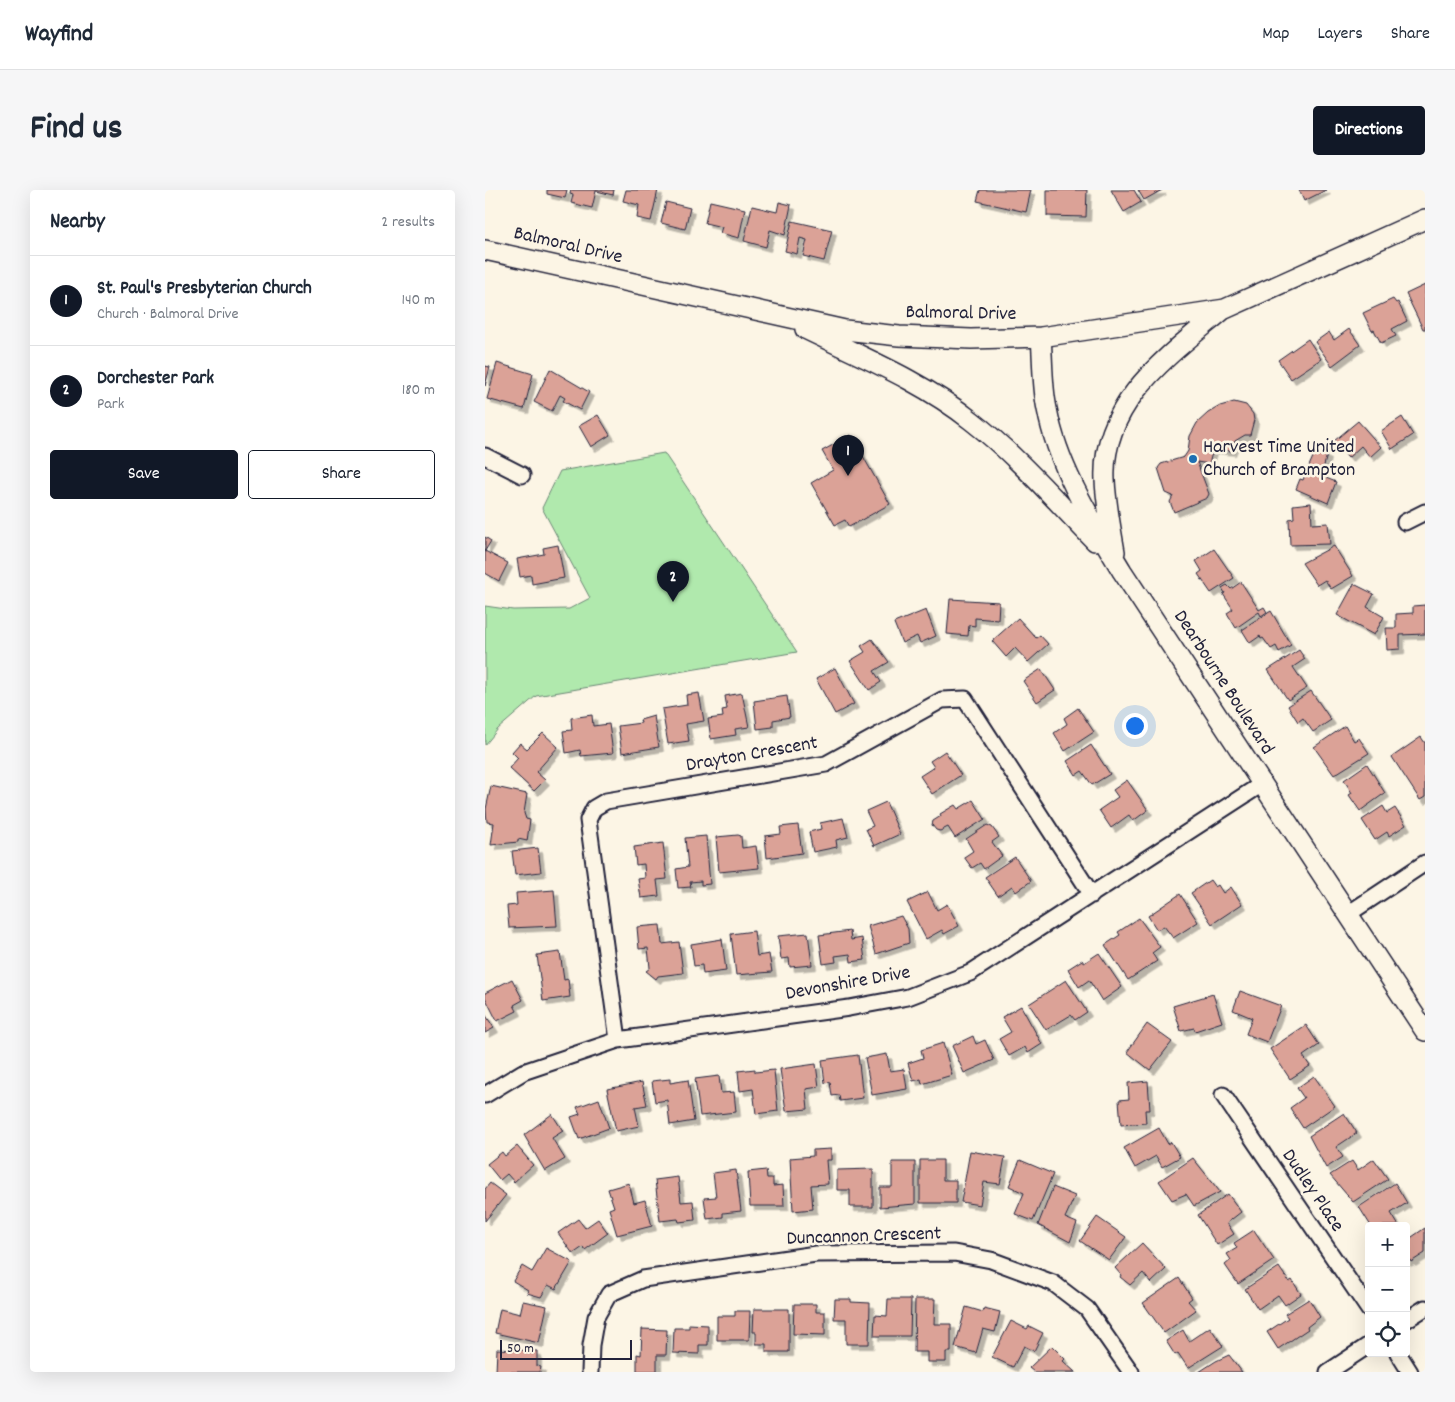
<!DOCTYPE html>
<meta charset="utf-8">
<style>
:root{--surface:#fff;--page:#f6f6f7;--text:#1f2937;--muted:#747a83;--line:#e0e1e3;--accent:#111827}
body{margin:0;font-family:Dekko,sans-serif;background:var(--page);color:var(--text)}
.controls{position:absolute;right:15px;bottom:15px;display:grid;overflow:hidden;border-radius:5px;box-shadow:0 5px 20px #0002}
.controls button{width:45px;height:45px;display:grid;place-items:center;padding:0;border:0;border-bottom:1px solid var(--line);background:var(--surface);color:var(--text);font:25px sans-serif}
.scale{position:absolute;left:15px;bottom:12px;width:132px;box-sizing:border-box;padding-left:5px;border:2px solid #22223b;border-top:0;font-size:14px;line-height:18px;white-space:nowrap;color:#22223b;-webkit-text-stroke:4px #fcf5e5;paint-order:stroke}
.you{position:absolute;left:649px;top:535px;width:18px;height:18px;margin:-12px;border:4px solid #fff;border-radius:50%;background:#1a73e8;box-shadow:0 0 0 8px #1a73e833}
.badge{display:grid;place-items:center;width:32px;height:32px;border-radius:50%;background:var(--accent);color:#fff;font-size:16px;font-weight:700}
.pin{position:absolute;translate:-50% -41px;filter:drop-shadow(0 1px 2px #0008)}
.pin::after{content:'';position:absolute;top:26px;width:18px;height:15px;background:inherit;clip-path:polygon(0 0,100% 0,50% 100%)}
.list{margin:0;padding:0;list-style:none}
h2{display:flex;justify-content:space-between;align-items:center;height:65px;margin:0;padding:0 20px;font-size:21px}
h2 small{font-size:16px;font-weight:400;color:var(--muted)}
.list li{display:grid;grid-template-columns:32px 1fr auto;gap:15px;align-items:center;box-sizing:border-box;height:90px;padding:0 20px;border-top:1px solid var(--line)}
.list b{display:block;font-size:19px;white-space:nowrap}
.list p{margin:0;font-size:16px;white-space:nowrap;color:var(--muted)}
.list em{font-size:16px;font-style:normal;color:var(--muted)}
.actions{display:flex;gap:10px;padding:15px 20px}
.actions a{flex:1;padding:11px 0;border:1px solid var(--accent);border-radius:5px;text-align:center;font-size:18px;color:var(--accent)}
.actions .main{background:var(--accent);color:#fff}
.icon{flex:none;width:28px;height:28px;fill:none;stroke:currentColor;stroke-width:2;stroke-linecap:round;stroke-linejoin:round}
.map{position:relative;flex:none;width:940px;height:1182px;overflow:hidden;border-radius:5px}
header{display:flex;align-items:center;gap:30px;box-sizing:border-box;height:70px;padding:0 25px;background:var(--surface);border-bottom:1px solid var(--line)}
header strong{font-size:24px}
nav{display:flex;gap:28px;margin-inline-start:auto;font-size:18px}
.intro{display:flex;align-items:center;justify-content:space-between;box-sizing:border-box;height:120px;padding:0 30px}
h1{margin:0;font-size:35px}
.button{padding:12px 22px;border-radius:5px;background:var(--accent);color:#fff;font-size:18px;font-weight:700}
main{display:flex;gap:30px;padding:0 30px}
aside{flex:1;background:var(--surface);border-radius:5px;box-shadow:0 5px 20px #0002}
.map>svg:first-child{display:block}
</style>
<header>
<strong>Wayfind</strong>
<nav><a>Map</a><a>Layers</a><a>Share</a></nav>
</header>
<div class="intro"><h1>Find us</h1><a class="button">Directions</a></div>
<main>
<aside>
<h2>Nearby<small>2 results</small></h2>
<ul class="list">
<li><span class="badge">1</span><div><b>St. Paul's Presbyterian Church</b><p>Church · Balmoral Drive</p></div><em>140 m</em></li>
<li><span class="badge">2</span><div><b>Dorchester Park</b><p>Park</p></div><em>180 m</em></li>
</ul>
<div class="actions"><a class="main">Save</a><a>Share</a></div>
</aside>
<div class="map">
<svg width="940" height="1182" viewBox="0 0 940 1182">
<defs>
<filter id="shadow"><feDropShadow dx="4.5" dy="4.5" stdDeviation="0" flood-color="#0004"/></filter>
</defs>
<rect width="100%" height="100%" fill="#fcf5e5"/>
<filter id="ink" filterUnits="userSpaceOnUse"><feTurbulence type="fractalNoise" baseFrequency=".02" numOctaves="2"/><feDisplacementMap in="SourceGraphic" scale="10" xChannelSelector="R" yChannelSelector="G"/><feConvolveMatrix kernelMatrix="1 2 1 2 8 2 1 2 1" color-interpolation-filters="sRGB"/></filter>
<g filter="url(#ink)">
<!-- green -->
<path fill="#b0e9ad" stroke="#698674" d="M179,263L312,462L51,506L13,539L0,555V416L28,420L84,419L105,408L57,318L75,281Z"/>
<!-- building -->
<path fill="#dba297" stroke="#22223b" filter="url(#shadow)" d="M62,0H82L80,8L62,4Z
M86,0H129L128,5L111,1L107,18L86,13L88,5L85,4Z
M141,0H173L166,31L152,28L154,15L138,11Z
M495,0H546L541,22L492,11Z
M562,0H602L601,27L562,26Z
M626,0H649L656,12L639,22Z
M653,0H677L659,10Z
M814,0H841L819,11Z
M225,11L260,19L254,48L235,43L237,37L220,33Z
M181,12L205,18L200,39L176,33Z
M294,12L306,15L300,45L285,40L281,57L259,51L267,16L292,22Z
M307,31L347,40L339,71L318,66L322,50L315,48L312,64L300,61Z
M940,95V139H938L921,104Z
M908,109L911,113L913,112L922,131L907,139L911,146L896,153L889,140L887,141L878,123Z
M864,139L875,155L847,176L830,152L844,142L849,150Z
M823,149L836,169L806,189L793,170Z
M12,173L48,184L39,219L2,209Z
M0,176L5,177L0,196Z
M65,179L104,202L95,220L78,211L80,208L75,205L67,221L49,212Z
M749,212L761,215L768,224L769,230L765,245H760L750,251L746,261L728,259L724,274L712,272L724,304L722,308L689,322L685,312L688,306L681,303L673,278L676,274L699,267L703,261L705,246L712,233L723,223L735,216Z
M113,225L125,245L106,257L94,236Z
M917,227L928,245L907,259L896,241Z
M873,231L896,257L885,267L876,256L863,268L849,251Z
M366,245L405,314L364,337L360,330L350,335L326,293L348,280L337,261Z
M831,260L842,265L836,286L851,292L843,313L811,299L815,289L818,290Z
M826,313L827,334L843,333L845,354L805,355L804,329L809,328L808,315Z
M0,347L6,351L0,361L23,373L14,391L0,383Z
M73,355L79,388L47,394L46,385L35,387L32,369L59,364L58,358Z
M849,356L868,386L846,399L840,390L832,395L817,373Z
M729,359L749,388L726,403L713,384L717,381L711,371Z
M756,392L774,420L779,417L782,422L776,426L774,422L751,438L742,423L748,419L738,404L740,403L737,398L742,395L746,399Z
M869,394L889,404L882,417L899,427L889,445L852,425Z
M465,409L514,412L513,430L490,428V436L484,435L483,446L462,444Z
M940,415V444L915,445V459L902,460L901,438H911V424L928,423V416Z
M441,420L451,446L435,453L432,446L417,453L409,433Z
M786,421L806,455L794,462L791,456L786,459L778,448L776,449L775,446L765,453L757,440Z
M533,428L551,448L555,445L563,454L543,472L530,458L521,467L507,451Z
M387,449L404,472L389,481L396,492L384,500L365,471L380,462L376,456Z
M814,460L820,469L808,477L822,498L803,510L783,480Z
M350,478L369,514L350,524L331,489Z
M556,479L570,500L552,512L538,491Z
M826,501L846,530L828,542L818,528L813,532L803,516Z
M214,503L219,531L201,534L204,551L183,554L177,519L202,515L201,505Z
M257,503L264,537L250,539L251,545L226,549L223,529L238,527L237,520L242,519L240,506Z
M302,506L305,527L288,530V537L272,539L269,511Z
M593,518L609,542L580,561L569,543L582,534L579,528Z
M107,525L108,536L124,534L128,563L96,566L95,560L81,563L78,541L87,540L86,528Z
M169,526L174,557L137,563L133,536L156,533L155,530Z
M860,536L869,551L874,548L884,563L849,585L829,557Z
M58,543L73,557L51,582L60,590L49,601L24,578L33,568L27,562L35,553L42,559Z
M936,547L940,553V607L935,610L907,567Z
M606,555L625,584L607,595L597,581L591,585L582,571Z
M460,561L476,585L447,604L435,586L449,577L445,571Z
M882,574L900,603L875,621L864,605L867,603L859,590Z
M642,590L663,620L648,631L644,625L626,638L614,620L633,607L628,600Z
M6,596L42,604L39,623L41,629L45,630L42,651L33,649V652L6,655L9,633L2,632L1,619Z
M488,610L500,629L470,648L463,637L455,641L451,640L447,635L448,631L456,626L455,624L470,615L473,619Z
M401,612L415,644L389,656L381,639L388,636L381,621Z
M898,616L902,623L910,618L921,635L904,646L902,642L890,650L877,630Z
M358,628L363,647L351,650L352,657L328,662L324,642L336,639L335,633Z
M313,635L317,663L282,668L280,646L296,644L295,637Z
M502,635L507,637L514,647L507,652L517,666L499,679L495,673L487,678L479,667L488,661L481,649Z
M253,645L256,646L257,658L271,656L274,678L234,682L231,647Z
M221,646L225,694L216,695V691L205,692L206,697L193,698L191,679L203,677L200,648Z
M178,653L182,689L172,690L174,706L156,708L153,689L160,688L159,674L151,675L149,657Z
M53,658L56,682L30,685L27,661Z
M530,667L546,691L531,702L527,696L513,706L500,687Z
M725,690L730,697L733,695L738,703L746,697L757,714L727,734L706,703Z
M69,700L72,736L24,738L22,716L32,715L31,703Z
M443,702L452,720L462,714L474,736L459,744L457,740L441,749L422,712Z
M695,704L713,732L688,748L679,736L672,740L663,726Z
M416,726L423,739L424,753L391,764L383,736Z
M654,728L675,757L667,763L672,771L643,790L620,755L635,745L633,742Z
M175,735L177,754L194,752L198,783L173,786L171,789L161,781L165,778L163,758L154,759L152,737Z
M269,741L272,766L284,764L287,782L251,785L246,744Z
M365,741L366,750L377,748L380,770L366,772L365,764L350,766L351,772L338,774L334,745Z
M323,743L327,775L305,777L304,768L296,769L293,746Z
M237,749L241,781L218,784L217,775L209,776L206,754Z
M75,762L79,790L83,789L85,807L58,811L52,765Z
M614,763L637,797L617,811L604,790L594,797L583,779L597,770L599,773Z
M27,789L38,810L29,815L32,821L12,831L0,807V803Z
M581,790L602,822L590,830L586,825L561,840L544,814Z
M755,801L796,816L782,852L761,844L767,828L748,820Z
M728,804L737,832L710,841L709,838L696,841L688,816Z
M536,816L557,854L543,863L540,857L524,866L514,849L526,842L517,827Z
M0,824L9,838L0,843Z
M662,834L687,852L665,880L642,862Z
M821,835L834,855L818,866L825,876L805,889L785,859Z
M488,846L491,854L500,850L509,870L479,883L467,856Z
M458,853L467,885L437,894L436,889L428,891L423,873L438,868L436,860Z
M402,864L405,881L419,879L422,899L387,905L380,868Z
M373,865L378,908L355,911L354,905L347,906L345,892L340,893L337,870Z
M331,874L334,897L321,899L323,919L301,921L295,879Z
M270,879V882L289,880L293,921L271,924L268,899L255,901L253,881Z
M234,886L236,903L249,902L251,922L215,926L210,889Z
M829,886L850,916L818,938L805,918L819,908L812,898Z
M185,889V893L203,890L209,931L185,935L182,910L170,912L167,891Z
M663,891L665,920H660L661,933L636,935L634,910L644,909L643,893Z
M157,892L162,915L150,917L154,936L131,941L122,899Z
M114,909L124,938L94,949L86,927L95,924L92,917Z
M859,923L872,943L851,957L858,967L841,978L824,946Z
M67,924L78,941L67,948L80,969L60,981L39,945Z
M674,938L683,954L686,952L695,967L677,977L671,966L650,978L639,958Z
M32,956L48,975L29,992L22,984L15,990L2,974L17,962L20,966Z
M346,959V970H341L343,994L326,995L328,1019L308,1021L305,968L328,966V960Z
M485,961L520,967L515,994L499,992L495,1015L476,1012Z
M708,968L735,1002L709,1016L701,1004L687,1010L674,991Z
M889,969L903,989L868,1012L845,985L867,971L873,980Z
M435,970H458V990H471V1013H435Z
M535,970L568,984L548,1031L530,1024L539,1003L524,996Z
M407,972H430V1014L395,1017V997H407Z
M388,979V1017H365V1000H352V980Z
M251,980L256,1021L238,1023V1027L222,1029L219,1008L231,1007L228,983Z
M281,980L282,988H288V996L298,995L299,1016H265L263,982Z
M193,987L196,1012L208,1011L210,1030L194,1032L193,1029L175,1031L170,990Z
M5,993L21,1005L0,1031V999Z
M144,993L149,1013L160,1010L167,1036L132,1045L124,1019L129,1017L123,999Z
M910,993L922,1013L906,1023L914,1036H886L874,1017Z
M568,997L590,1006L580,1028L592,1033L585,1052L553,1035Z
M743,1004L756,1022L742,1033L749,1044L732,1055L713,1025Z
M612,1027L641,1047L624,1070L595,1051Z
M93,1029L100,1038L113,1029L123,1043L100,1060L98,1057L88,1064L73,1043Z
M940,1038V1063L926,1072L925,1070L921,1072V1045L924,1049Z
M769,1040L789,1070L753,1094L740,1075L746,1070L742,1064L752,1058L749,1053Z
M657,1053L681,1079L666,1093L658,1083L645,1095L635,1087L636,1085L630,1078Z
M61,1058L87,1072L71,1099L63,1095L56,1107L42,1103L43,1100L28,1091L37,1076L47,1082Z
M794,1077L804,1092L807,1090L816,1104L800,1115L793,1105L773,1119L760,1099Z
M694,1088L707,1108L703,1111L711,1120L679,1143L658,1113Z
M350,1109H366V1112L385,1113L384,1154H361V1129H349Z
M403,1109H426L425,1146H389L390,1125L402,1126Z
M430,1109H450L449,1134H466V1162H461V1172H442V1162H429Z
M824,1109L835,1127L822,1137L823,1139L793,1159L782,1142L803,1128L800,1124Z
M38,1111L62,1116L54,1153L10,1143L15,1119L35,1124Z
M309,1114H331V1122H340V1145L308,1144Z
M481,1117L498,1122L499,1118L515,1122L510,1142L498,1139L491,1163L470,1157Z
M269,1119H304V1162H281V1154H271V1142H268Z
M250,1121H265L264,1150H232V1126H250Z
M526,1131L542,1139L544,1136L558,1143L549,1161L539,1156L528,1177L507,1167Z
M204,1134L223,1135V1155H214V1164L188,1163L189,1138H204Z
M725,1137L738,1156L703,1178L693,1163L690,1165L681,1151L698,1140L704,1151Z
M157,1139L182,1140L181,1165H172V1181H152V1164L156,1165Z
M567,1156L580,1169L578,1171L590,1182H549L544,1178Z
M12,1159L52,1161V1176L56,1177L55,1182H11Z
M744,1165L757,1182H714L731,1171Z"/>
<g fill="none" stroke-linecap="round" stroke-linejoin="round">
<!-- minor casing -->
<g stroke="#22223b" stroke-width="19">
<path id="minor" d="M0,266L37,285
M920,332L940,322
M863,724L940,673
M133,850L103,630L109,618L121,611L341,574L457,510L480,509L607,705
M0,905L38,882L133,850L364,818L423,807L485,783L777,594
M738,905L884,1120
M921,1130L940,1118
M913,1163L925,1182
M105,1182L106,1155L111,1127L124,1104L158,1089L331,1064L469,1063L506,1070L568,1093L602,1119L646,1182
M843,1182L884,1155"/>
</g>
<!-- tertiary casing -->
<g stroke="#22223b" stroke-width="22">
<path id="tertiary" d="M0,60L360,140L414,146L486,149L556,147L740,119L940,29
M320,139C377,167 437,191 487,231C532,266 570,310 610,351
M556,147C558,171 557,196 562,219C573,278 607,331 637,381L940,841
M630,362C626,338 621,314 620,290C616,211 686,164 739,119"/>
</g>
<!-- minor -->
<use href="#minor" stroke="#fcf5e5" stroke-width="15"/>
<!-- tertiary -->
<use href="#tertiary" stroke="#fcf5e5" stroke-width="19"/>
</g>
</g>
<!-- markers -->
<circle fill="#1f6fb2" stroke="#fcf5e5" stroke-width="2" cx="708" cy="269" r="5"/>
<g text-anchor="middle" dominant-baseline="central" stroke-width="5" stroke-linejoin="round" paint-order="stroke">
<!-- street labels -->
<g font-size="20" fill="#22223b" stroke="#fcf5e5">
<text transform="translate(83 56) rotate(13)">Balmoral Drive</text>
<text transform="translate(476 124) rotate(1)">Balmoral Drive</text>
<text transform="translate(738 493) rotate(57)">Dearbourne Boulevard</text>
<text transform="translate(267 565) rotate(-10)">Drayton Crescent</text>
<text transform="translate(363 794) rotate(-10)">Devonshire Drive</text>
<text transform="translate(827 1001) rotate(56)">Dudley Place</text>
<text transform="translate(379 1047) rotate(-2)">Duncannon Crescent</text>
</g>
<!-- poi labels -->
<g font-size="20" fill="#22223b" stroke="#fcf5e5" text-anchor="start">
<text x="718" y="258">Harvest Time United<tspan x="718" dy="23">Church of Brampton</tspan></text>
</g>
</g>
</svg>
<div class="controls">
<button>+</button>
<button>−</button>
<button><svg class="icon" aria-label="locate" viewBox="0 0 24 24"><circle cx="12" cy="12" r="6"/><path d="M12 2v4M12 18v4M2 12h4M18 12h4"/></svg></button>
</div>
<div class="scale">50 m</div>
<div class="you"></div>
<div class="pin badge" style="left:363px;top:286px">1</div>
<div class="pin badge" style="left:188px;top:412px">2</div>
</div>
</main>
